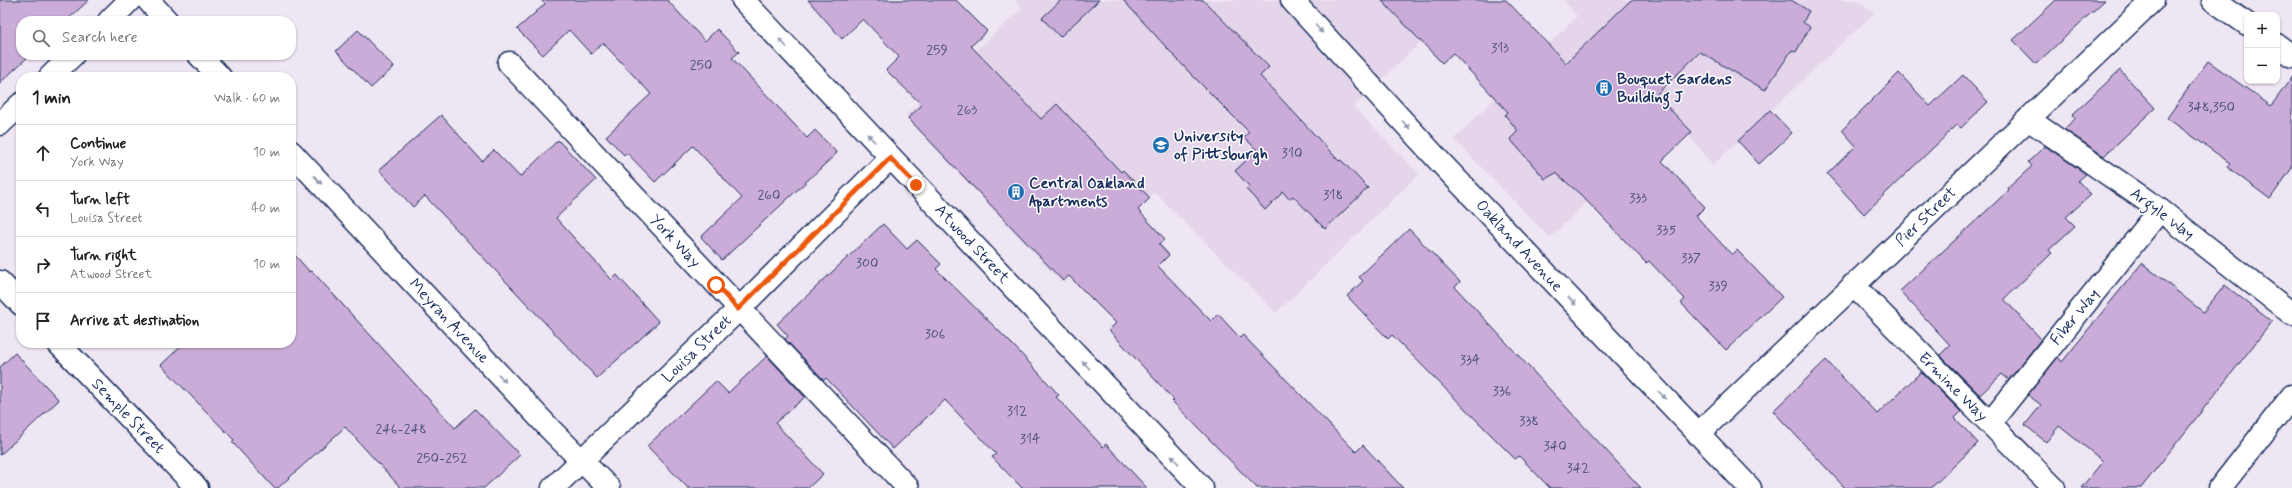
<!DOCTYPE html>
<meta charset="utf-8">
<style>
:root{--surface:#fff;--page:#f2f2f2;--text:#222;--muted:#767676;--line:#e0e0e0}
body{margin:0;font-family:Mynerve,sans-serif;background:var(--page);color:var(--text)}
.controls{position:absolute;right:12px;top:12px;display:grid;overflow:hidden;border-radius:8px;box-shadow:0 1px 3px #0004}
.controls button{width:36px;height:36px;display:grid;place-items:center;padding:0;border:0;border-bottom:1px solid var(--line);background:var(--surface);color:var(--text);font:20px sans-serif}
.stop{position:absolute;width:12px;height:12px;margin:-9px;border:3px solid #ea580c;border-radius:50%;background:#fff}
.stop.end{background:#ea580c;border-color:#fff;box-shadow:0 1px 4px #0008}
.list{margin:0;padding:0;list-style:none}
h2{display:flex;justify-content:space-between;align-items:center;height:52px;margin:0;padding:0 16px;font-size:17px}
h2 small{font-size:13px;font-weight:400;color:var(--muted)}
.list li{display:grid;grid-template-columns:26px 1fr auto;gap:12px;align-items:center;box-sizing:border-box;height:56px;padding:0 16px;border-top:1px solid var(--line)}
.list b{display:block;font-size:15px;white-space:nowrap}
.list p{margin:0;font-size:13px;white-space:nowrap;color:var(--muted)}
.list em{font-size:13px;font-style:normal;color:var(--muted)}
.icon{flex:none;width:22px;height:22px;fill:none;stroke:currentColor;stroke-width:2;stroke-linecap:round;stroke-linejoin:round}
.map{position:relative;flex:none;width:2292px;height:488px;overflow:hidden}
.search{position:absolute;background:var(--surface);box-shadow:0 1px 3px #0004;left:16px;top:16px;width:280px;height:44px;display:flex;align-items:center;gap:10px;box-sizing:border-box;padding:0 14px;border-radius:16px;color:var(--muted);font-size:15px}
.panel{position:absolute;background:var(--surface);box-shadow:0 1px 3px #0004;left:16px;top:72px;width:280px;height:276px;border-radius:16px}
.map>svg:first-child{display:block}
</style>
<div class="map">
<svg width="2292" height="488" viewBox="0 0 2292 488">
<rect width="100%" height="100%" fill="#efe6f3"/>
<filter id="ink" filterUnits="userSpaceOnUse"><feTurbulence type="fractalNoise" baseFrequency=".025" numOctaves="2"/><feDisplacementMap in="SourceGraphic" scale="8" xChannelSelector="R" yChannelSelector="G"/><feConvolveMatrix kernelMatrix="1 2 1 2 8 2 1 2 1" color-interpolation-filters="sRGB"/></filter>
<g filter="url(#ink)">
<!-- built -->
<path fill="#e4d5eb" d="M1014,0H1464L1354,107L1419,174L1276,313L1154,192L1061,282L905,116L1022,8Z
M1563,0H1857L1874,13L1713,165L1673,117L1550,238L1454,139L1577,16Z"/>
<!-- building -->
<path fill="#cbacd8" stroke="#1b2f5e" d="M0,0H89L66,21H21V55H30L0,83Z
M541,0H667L705,41L717,29L739,52L732,58L807,138L815,130L837,153L722,260L701,237L742,198L693,146L655,182L627,153L624,155L606,136L651,94L603,43L591,54L569,30L543,55L517,29L545,4Z
M808,0H956L987,31L971,46L1041,119L1057,104L1121,172L1123,170L1150,198L1138,210L1165,239L1159,244L1169,255L1158,266L1211,321L1218,314L1240,338L1243,335L1356,452L1363,445L1403,488H1257L1172,401L1174,400L1109,330L1116,323L1069,276L1063,281L908,118L922,105L886,70L899,57L863,19L842,39Z
M1061,0H1099L1060,37L1042,18Z
M1123,0H1203L1269,67L1260,76L1339,161L1341,160L1368,188L1325,229L1293,196L1289,199L1283,192L1265,210L1246,189L1249,186L1235,171L1257,150L1244,137L1249,132L1189,72Z
M1381,0H1506L1566,63L1631,0H1791L1809,11L1803,22L1810,27L1796,52L1792,50L1765,90L1700,52L1656,95L1692,132L1662,161L1705,207L1696,216L1732,255L1737,250L1782,297L1726,350L1681,303L1685,299L1649,261L1646,263L1581,195L1556,173L1545,179L1510,139L1518,131L1505,115L1508,112L1453,53L1442,63Z
M2056,0H2105L2036,64L2013,40Z
M358,30L394,67L371,88L336,51Z
M2208,61L2271,106L2292,77V168L2270,199L2227,167L2230,163L2167,118Z
M2120,70L2155,108L2104,156L2064,129L2076,118L2072,115Z
M1899,73L1930,106L1963,75L1988,102L1961,128L1957,125L1864,214L1827,174L1856,146L1842,130Z
M1770,110L1792,133L1759,164L1738,141Z
M441,115L482,161L494,150L520,177L558,140L596,180L556,218L612,280L617,275L659,322L597,378L425,196L413,207L379,170Z
M2045,146L2086,174L2078,181L2091,195L2066,217L2075,226L2049,250L2052,253L2004,299L2041,339L2009,380L2002,374L1980,395L1940,355L1950,345L1900,291L2009,190L2008,188L2032,166L2028,162Z
M883,224L907,249L917,240L941,264L936,269L1013,345L1059,395L1056,397L1103,447L1106,444L1147,488H1022L992,457L996,454L945,400L893,449L826,378L824,380L785,339L788,336L777,324Z
M1409,229L1460,282L1455,287L1641,488H1550L1519,456L1515,459L1392,335L1388,339L1347,296L1363,281L1359,277Z
M291,251L310,272L312,271L455,428L475,409L520,455L484,488H401L345,427L278,488H274L232,442L234,440L161,365L184,343H291Z
M2142,263L2203,312L2225,285L2272,322L2141,488H2081L2103,461L2059,426L2046,442L2025,425L2041,405L2028,395L2058,357L2062,362Z
M15,353L59,400L0,455V367Z
M767,356L805,397L775,423L823,474L808,488H688L647,446L716,381L728,393Z
M1826,360L1877,414L1921,372L1961,412L1955,418L1978,443L1931,488H1845L1773,411Z"/>
<g fill="none" stroke-linecap="round" stroke-linejoin="round">
<!-- minor casing -->
<g stroke="#1b2f5e" stroke-width="25">
<path id="minor" d="M148,0L167,21
M743,0L1202,488
M1292,0L1442,164L1750,488
M2213,0L2247,24
M109,21L130,0
M2277,45L2292,56
M199,55L220,77
M509,63L908,488
M50,77L73,55
M2028,119L2160,210L2292,314
M0,124L21,104
M291,152L551,430L609,488
M0,282L21,304
M1853,285L2054,488
M58,343L197,488
M1990,423L2160,210
M1698,434L2153,0
M553,488L739,309L890,158
M2220,488L2292,396"/>
</g>
<!-- minor -->
<use href="#minor" stroke="#fff" stroke-width="22"/>
</g>
<!-- one-way arrows -->
<defs><path id="oneway-solid" d="M-6-.8H1V-3.2L6.5 0L1 3.2V.8H-6Z"/></defs>
<g fill="#8d97ae">
<use href="#oneway-solid" transform="translate(1319 29) rotate(48)"/>
<use href="#oneway-solid" transform="translate(783 43) rotate(-133)"/>
<use href="#oneway-solid" transform="translate(1406 125) rotate(48)"/>
<use href="#oneway-solid" transform="translate(871 138) rotate(-133)"/>
<use href="#oneway-solid" transform="translate(318 180) rotate(47)"/>
<use href="#oneway-solid" transform="translate(1572 301) rotate(46)"/>
<use href="#oneway-solid" transform="translate(1086 365) rotate(-133)"/>
<use href="#oneway-solid" transform="translate(502 378) rotate(47)"/>
<use href="#oneway-solid" transform="translate(1662 395) rotate(46)"/>
<use href="#oneway-solid" transform="translate(1175 460) rotate(-133)"/>
</g>
</g>
<g fill="none" stroke-linecap="round" stroke-linejoin="round" filter="url(#ink)">
<!-- route -->
<path stroke="#ea580c" stroke-width="5" d="M716,285L738,309L890,158L916,185"/>
</g>
<!-- icons -->
<defs>
<g id="building-disc" transform="scale(0.9)"><circle r="9.5" fill="#1f6fb2" stroke="#fff"/><path d="M-4-6H4V6H1V3H-1V6H-4ZM-2.5-4.3h1.7v1.8h-1.7ZM.8-4.3h1.7v1.8H.8ZM-2.5-1h1.7V.8h-1.7ZM.8-1h1.7V.8H.8Z" fill="#fff"/></g>
<g id="university-disc" transform="scale(0.9)"><circle r="9.5" fill="#1f6fb2" stroke="#fff"/><path d="M0-5L7-2L0 1L-7-2ZM-4 1L0 2.5L4 1V4Q0 6-4 4Z" fill="#fff"/></g>
</defs>
<g fill-rule="evenodd">
<use href="#building-disc" x="1604" y="88"/>
<use href="#university-disc" x="1161" y="145"/>
<use href="#building-disc" x="1016" y="192"/>
</g>
<g text-anchor="middle" dominant-baseline="central" stroke-width="3" stroke-linejoin="round" paint-order="stroke">
<!-- number labels -->
<g font-size="14" fill="#474e7c">
<text x="1500" y="48">313</text>
<text x="937" y="50">259</text>
<text x="701" y="65">250</text>
<text x="2211" y="107">348,350</text>
<text x="967" y="110">263</text>
<text x="1292" y="153">310</text>
<text x="769" y="195">260</text>
<text x="1333" y="195">318</text>
<text x="1638" y="198">333</text>
<text x="1666" y="230">335</text>
<text x="1691" y="258">337</text>
<text x="867" y="263">300</text>
<text x="1718" y="286">339</text>
<text x="935" y="334">306</text>
<text x="1470" y="360">334</text>
<text x="1502" y="391">336</text>
<text x="1017" y="411">312</text>
<text x="1529" y="421">338</text>
<text x="401" y="429">246-248</text>
<text x="1030" y="439">314</text>
<text x="1555" y="446">340</text>
<text x="442" y="458">250-252</text>
<text x="1578" y="468">342</text>
</g>
<!-- poi labels -->
<g font-size="16" font-weight="bold" fill="#1b2f5e" stroke="#fff" text-anchor="start">
<text x="1617" y="79">Bouquet Gardens<tspan x="1617" dy="18">Building J</tspan></text>
<text x="1174" y="136">University<tspan x="1174" dy="18">of Pittsburgh</tspan></text>
<text x="1029" y="183">Central Oakland<tspan x="1029" dy="18">Apartments</tspan></text>
</g>
<!-- street labels -->
<g font-size="16" fill="#1b2f5e" stroke="#fff">
<text transform="translate(2162 214) rotate(37)">Argyle Way</text>
<text transform="translate(1926 217) rotate(-44)">Pier Street</text>
<text transform="translate(675 241) rotate(47)">York Way</text>
<text transform="translate(972 244) rotate(47)">Atwood Street</text>
<text transform="translate(1519 246) rotate(47)">Oakland Avenue</text>
<text transform="translate(2075 317) rotate(-51)">Fiber Way</text>
<text transform="translate(449 321) rotate(47)">Meyran Avenue</text>
<text transform="translate(697 349) rotate(-44)">Louisa Street</text>
<text transform="translate(1953 387) rotate(45)">Ermine Way</text>
<text transform="translate(128 416) rotate(46)">Semple Street</text>
</g>
</g>
</svg>
<div class="controls">
<button>+</button>
<button>−</button>
</div>
<div class="stop" style="left:716px;top:285px"></div>
<div class="stop end" style="left:916px;top:185px"></div>
<div class="search"><svg class="icon" aria-label="search" viewBox="0 0 24 24"><circle cx="10" cy="10" r="6"/><path d="M15 15l6 6"/></svg>Search here</div>
<section class="panel">
<h2>1 min<small>Walk · 60 m</small></h2>
<ul class="list">
<li><svg class="icon" aria-label="ahead" viewBox="0 0 24 24"><path d="M12 20V5M6 11l6-6 6 6"/></svg><div><b>Continue</b><p>York Way</p></div><em>10 m</em></li>
<li><svg class="icon" aria-label="left" viewBox="0 0 24 24"><path d="M17 20v-9H6M10 6l-5 5 5 5"/></svg><div><b>Turn left</b><p>Louisa Street</p></div><em>40 m</em></li>
<li><svg class="icon" aria-label="right" viewBox="0 0 24 24"><path d="M7 20v-9h11M14 6l5 5-5 5"/></svg><div><b>Turn right</b><p>Atwood Street</p></div><em>10 m</em></li>
<li><svg class="icon" aria-label="arrive" viewBox="0 0 24 24"><path d="M6 21V4h12l-3 4 3 4H6"/></svg><div><b>Arrive at destination</b></div></li>
</ul>
</section>
</div>
